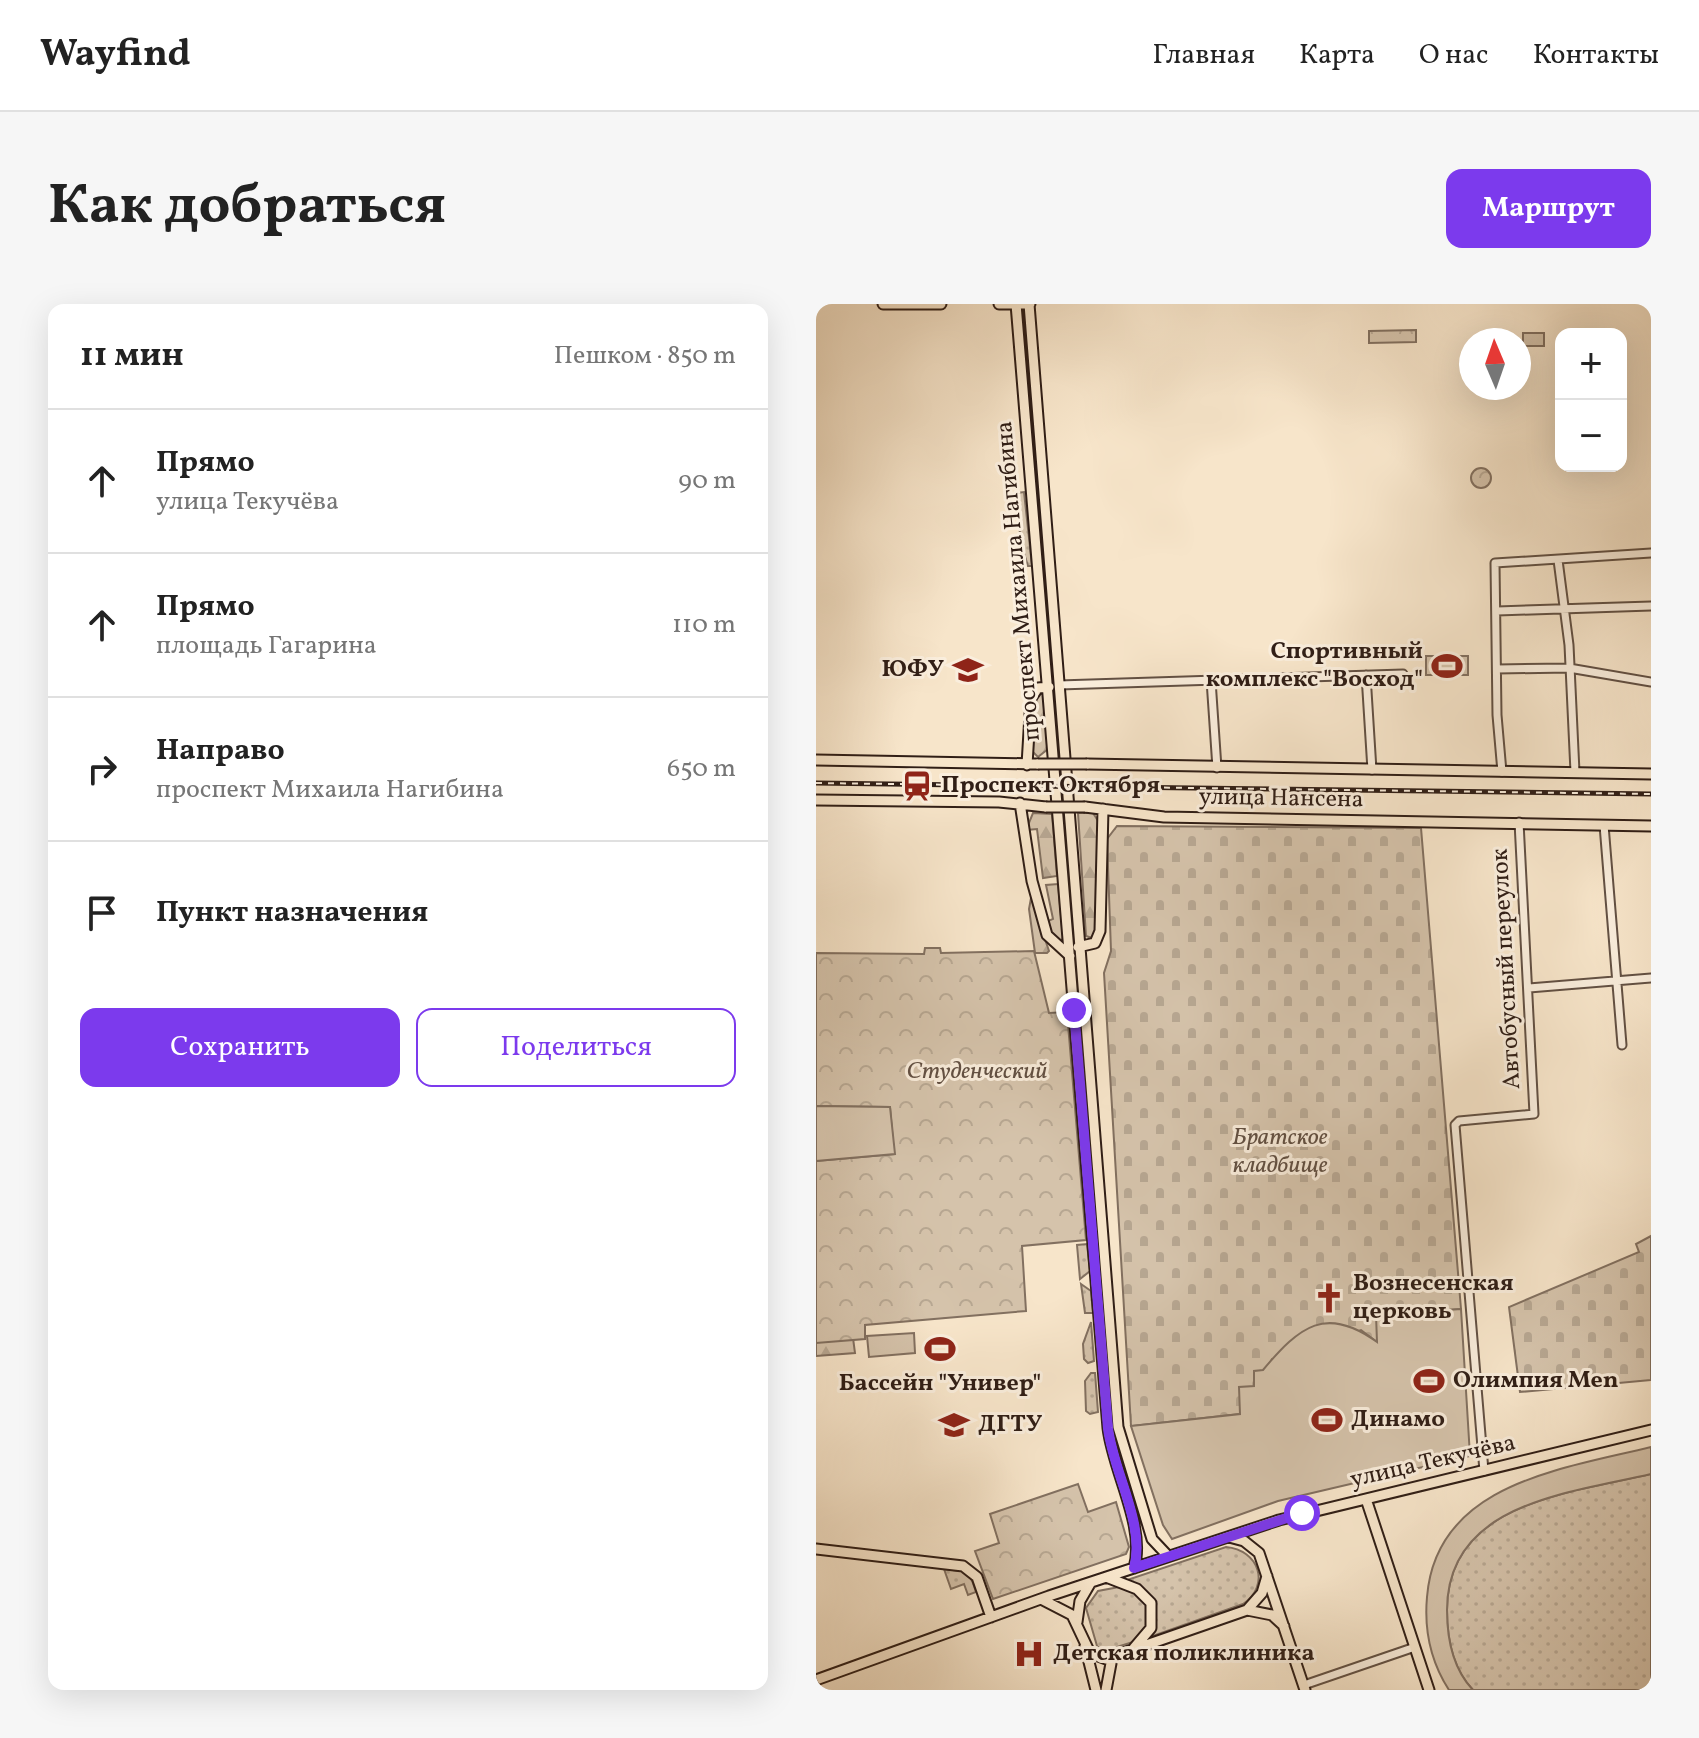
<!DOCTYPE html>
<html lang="ru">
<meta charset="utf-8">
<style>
:root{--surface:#fff;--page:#f6f6f6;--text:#222;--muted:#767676;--line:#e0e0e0;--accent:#7c3aed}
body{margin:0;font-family:Vollkorn,serif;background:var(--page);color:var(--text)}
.controls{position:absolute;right:24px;top:24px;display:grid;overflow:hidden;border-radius:16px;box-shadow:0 8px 32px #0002}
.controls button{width:72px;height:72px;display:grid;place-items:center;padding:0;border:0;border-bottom:2px solid var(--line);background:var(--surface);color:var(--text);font:40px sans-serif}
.compass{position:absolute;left:643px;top:24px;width:72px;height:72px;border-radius:50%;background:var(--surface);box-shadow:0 8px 32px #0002;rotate:358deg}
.stop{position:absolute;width:24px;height:24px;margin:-18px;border:6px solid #7c3aed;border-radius:50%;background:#fff}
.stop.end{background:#7c3aed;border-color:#fff;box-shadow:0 2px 8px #0008}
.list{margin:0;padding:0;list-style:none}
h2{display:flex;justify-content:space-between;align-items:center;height:104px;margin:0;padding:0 32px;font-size:34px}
h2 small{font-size:26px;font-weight:400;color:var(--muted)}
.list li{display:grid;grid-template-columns:52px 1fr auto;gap:24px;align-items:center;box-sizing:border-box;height:144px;padding:0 32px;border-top:2px solid var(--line)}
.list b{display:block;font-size:30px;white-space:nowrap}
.list p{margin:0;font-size:26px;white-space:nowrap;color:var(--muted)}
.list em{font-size:26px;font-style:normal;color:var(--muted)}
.actions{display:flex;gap:16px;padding:24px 32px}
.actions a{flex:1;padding:18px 0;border:2px solid var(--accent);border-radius:16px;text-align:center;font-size:28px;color:var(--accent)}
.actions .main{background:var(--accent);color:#fff}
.icon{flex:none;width:44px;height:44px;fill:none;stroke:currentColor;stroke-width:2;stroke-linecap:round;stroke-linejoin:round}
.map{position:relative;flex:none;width:835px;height:1386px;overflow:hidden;border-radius:16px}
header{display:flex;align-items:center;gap:48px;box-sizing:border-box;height:112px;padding:0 40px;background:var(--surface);border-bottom:2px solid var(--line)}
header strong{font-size:38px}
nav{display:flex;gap:44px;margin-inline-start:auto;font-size:28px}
.intro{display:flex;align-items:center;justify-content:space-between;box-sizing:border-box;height:192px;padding:0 48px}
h1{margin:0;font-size:56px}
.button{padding:20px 36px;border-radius:16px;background:var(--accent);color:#fff;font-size:28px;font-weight:700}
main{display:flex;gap:48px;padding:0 48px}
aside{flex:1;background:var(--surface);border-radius:16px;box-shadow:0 8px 32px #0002}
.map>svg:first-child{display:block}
</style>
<header>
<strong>Wayfind</strong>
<nav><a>Главная</a><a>Карта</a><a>О нас</a><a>Контакты</a></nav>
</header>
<div class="intro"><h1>Как добраться</h1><a class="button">Маршрут</a></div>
<main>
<aside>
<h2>11 мин<small>Пешком · 850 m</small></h2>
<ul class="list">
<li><svg class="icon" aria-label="ahead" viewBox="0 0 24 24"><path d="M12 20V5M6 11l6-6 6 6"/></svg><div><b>Прямо</b><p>улица Текучёва</p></div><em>90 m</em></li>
<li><svg class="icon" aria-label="ahead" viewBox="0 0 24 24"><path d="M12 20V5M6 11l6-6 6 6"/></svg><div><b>Прямо</b><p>площадь Гагарина</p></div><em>110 m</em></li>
<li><svg class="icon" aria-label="right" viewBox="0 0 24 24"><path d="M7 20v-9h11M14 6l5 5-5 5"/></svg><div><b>Направо</b><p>проспект Михаила Нагибина</p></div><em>650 m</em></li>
<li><svg class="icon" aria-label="arrive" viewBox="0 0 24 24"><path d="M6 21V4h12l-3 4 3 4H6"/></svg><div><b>Пункт назначения</b></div></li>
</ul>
<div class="actions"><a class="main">Сохранить</a><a>Поделиться</a></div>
</aside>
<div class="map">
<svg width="835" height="1386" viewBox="0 0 835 1386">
<defs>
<pattern id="grass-dots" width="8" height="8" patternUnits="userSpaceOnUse" patternTransform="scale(2)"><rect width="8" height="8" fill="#d5c3ab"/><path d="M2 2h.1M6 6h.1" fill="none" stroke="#b7a792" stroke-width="1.8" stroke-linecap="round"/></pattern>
<pattern id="forest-firs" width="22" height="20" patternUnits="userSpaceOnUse" patternTransform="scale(2)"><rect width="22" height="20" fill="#d5c3ab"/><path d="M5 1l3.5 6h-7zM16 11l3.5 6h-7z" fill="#b7a792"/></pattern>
<pattern id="cemetery-stones" width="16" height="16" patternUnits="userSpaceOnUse" patternTransform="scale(2)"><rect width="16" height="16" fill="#d5c3ab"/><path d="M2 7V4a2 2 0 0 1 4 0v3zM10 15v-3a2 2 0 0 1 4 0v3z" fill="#b7a792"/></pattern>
<pattern id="park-crowns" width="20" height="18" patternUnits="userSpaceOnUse" patternTransform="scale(2)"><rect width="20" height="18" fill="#d5c3ab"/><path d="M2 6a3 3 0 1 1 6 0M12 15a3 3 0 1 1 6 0" fill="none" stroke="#b7a792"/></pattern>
</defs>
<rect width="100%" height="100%" fill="#f7e5ca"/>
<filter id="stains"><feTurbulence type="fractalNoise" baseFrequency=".0025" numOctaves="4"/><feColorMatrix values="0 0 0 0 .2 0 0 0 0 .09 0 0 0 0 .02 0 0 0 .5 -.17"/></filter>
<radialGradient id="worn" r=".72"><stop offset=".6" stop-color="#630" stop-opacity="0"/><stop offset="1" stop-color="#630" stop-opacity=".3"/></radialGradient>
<!-- grass -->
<path fill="url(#grass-dots)" stroke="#827060" stroke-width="2" d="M208,188L216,262H212L205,240L200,189Z
M271,940L274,967L264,975L261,941Z
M265,980L275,987L277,1009H269Z
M275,1018L278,1057L272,1059L268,1055L267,1040Z
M275,1069H279L282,1108L274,1110L270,1107L269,1077Z
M835,1170V1386H657C636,1364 631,1335 631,1306C631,1198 755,1189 835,1170Z
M410,1243C443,1246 455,1281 427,1300L334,1333C345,1307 338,1286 311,1276Z
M128,1265L153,1268L160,1288L152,1291L148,1280L135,1285Z
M303,1283L315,1285L330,1300L331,1322L317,1338L288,1347L281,1342L270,1304L282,1287Z"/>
<!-- forest -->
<path fill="url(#forest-firs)" stroke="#827060" stroke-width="2" d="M223,388L230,392L232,445L222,453L215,446L217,398Z
M217,509L236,510L241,572L227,574L221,525L210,526Z
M262,509H277L284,520L281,629L276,634L270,632Z
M242,580L247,634L245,637L236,632L232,617L237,615L230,581Z
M215,594L233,647L231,649H219L213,605Z
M37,1034L39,1049L0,1052V1037Z"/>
<!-- cemetery -->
<path fill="url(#cemetery-stones)" stroke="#827060" stroke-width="2" d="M301,522L605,524L645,1005L561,1011V1038L545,1026L456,1055L424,1110L315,1122L288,669L295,647L291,535Z
M835,932V1076L704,1088L693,1003L823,948L820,940Z"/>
<!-- park -->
<path fill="url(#park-crowns)" stroke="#827060" stroke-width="2" d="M600,26V38L553,39V27Z
M707,29H728V42H707Z
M655 174a10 10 0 1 1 20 0a10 10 0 1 1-20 0Z
M109,644H124L125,649L218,647L233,709L251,708L270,936L206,942L210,1007L49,1021V1035L0,1039V857L78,850L74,803L0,802V649L108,650Z
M262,1180L272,1208L300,1198L313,1243L310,1250L177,1295L159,1247L183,1239L174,1210Z"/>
<!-- pitch -->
<path fill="#d5c3ab" stroke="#827060" stroke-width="2" d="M610,352H652V371H610Z
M0,802L74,803L79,850L0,857Z
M645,1005L654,1152L462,1197L356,1235L347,1221L315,1122L424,1110L423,1083L438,1082V1067L447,1066C484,1022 510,1001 561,1038L560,1011Z
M98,1029L99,1049L53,1053L51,1032Z
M835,1143V1170C755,1189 631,1198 631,1306C631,1335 636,1364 657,1386H633C615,1358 608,1326 611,1293C620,1179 747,1165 835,1143Z"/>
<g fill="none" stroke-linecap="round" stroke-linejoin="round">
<!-- minor casing -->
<g stroke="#625043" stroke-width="11">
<path id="minor" d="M742,256L753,341L759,468
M681,307L835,302
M681,365L753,364L835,378
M550,371L556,466
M395,376L401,464
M243,381L587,370
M686,468L681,411L679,259L835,249
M788,521L806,741
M713,684L835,674
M668,1167L639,821L643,817L718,810L703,518
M488,1381L599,1343"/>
</g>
<!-- major casing -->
<g stroke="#301e16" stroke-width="13">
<path id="major" d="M67,0H125
M183,0H214
M200,0L292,1124C297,1168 330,1222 318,1264
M213,0L302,1123L336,1235L352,1252
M0,456L222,460
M271,460L835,470
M211,461L215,394L222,384L233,383
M0,496L183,498L230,503
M204,499L216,577L231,631L254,652
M269,503L348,513L835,522
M262,643L279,639L284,627L287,505
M550,1195L613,1386
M413,1233L428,1237L443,1249L489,1386
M0,1245L147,1262L161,1273L175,1313
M290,1273L321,1285L335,1299V1324L318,1344
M225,1295L256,1311L274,1349L290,1355L431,1306L446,1289L451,1272
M431,1306L456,1311L468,1322
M261,1318L264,1297L275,1278
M269,1342L280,1386
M0,1376L233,1292L463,1216L835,1126
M290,1386L296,1354"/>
</g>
<!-- minor -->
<use href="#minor" stroke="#faeedd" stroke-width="7"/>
<!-- major -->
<use href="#major" stroke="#f7e5ca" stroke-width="9"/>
<!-- rail casing -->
<g stroke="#301e16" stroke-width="5">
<path id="rail" d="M0,479L835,490"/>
</g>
<!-- rail -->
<use href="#rail" stroke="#faeedd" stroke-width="2" stroke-dasharray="6" stroke-linecap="butt"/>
<!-- major-bridge casing -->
<g stroke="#301e16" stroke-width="13" stroke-linecap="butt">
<path id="major-bridge" d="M222,460H271
M230,503H269"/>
</g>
<!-- major-bridge -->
<use href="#major-bridge" stroke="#f7e5ca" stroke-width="9"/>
</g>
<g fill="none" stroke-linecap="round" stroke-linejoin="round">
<!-- route -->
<path stroke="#7c3aed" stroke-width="10" d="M258,706L292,1124C297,1168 330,1221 318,1264L486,1209"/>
</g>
<!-- icons -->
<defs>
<g id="stadium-bare" transform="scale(2.4)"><path d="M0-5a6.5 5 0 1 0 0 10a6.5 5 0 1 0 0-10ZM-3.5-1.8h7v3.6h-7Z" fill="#8f2418" stroke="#faeedd" stroke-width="2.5" paint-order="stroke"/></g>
<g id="university-bare" transform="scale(2.4)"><path d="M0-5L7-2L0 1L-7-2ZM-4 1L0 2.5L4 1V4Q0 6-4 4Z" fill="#8f2418" stroke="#faeedd" stroke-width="2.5" paint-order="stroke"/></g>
<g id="station-bare" transform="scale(2.4)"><path d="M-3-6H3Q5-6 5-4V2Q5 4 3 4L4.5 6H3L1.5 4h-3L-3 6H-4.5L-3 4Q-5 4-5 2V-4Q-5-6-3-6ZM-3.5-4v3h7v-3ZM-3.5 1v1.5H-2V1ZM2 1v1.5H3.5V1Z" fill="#8f2418" stroke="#faeedd" stroke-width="2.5" paint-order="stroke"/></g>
<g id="church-bare" transform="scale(2.4)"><path d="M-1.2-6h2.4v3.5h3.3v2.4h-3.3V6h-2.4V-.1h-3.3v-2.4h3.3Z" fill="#8f2418" stroke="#faeedd" stroke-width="2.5" paint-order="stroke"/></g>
<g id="hospital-bare" transform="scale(2.4)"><path d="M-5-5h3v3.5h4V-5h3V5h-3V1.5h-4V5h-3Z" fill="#8f2418" stroke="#faeedd" stroke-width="2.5" paint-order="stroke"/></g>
</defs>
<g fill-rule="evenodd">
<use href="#stadium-bare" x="631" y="362"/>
<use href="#university-bare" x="152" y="366"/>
<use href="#station-bare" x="101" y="482"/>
<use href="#church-bare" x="513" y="994"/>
<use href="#stadium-bare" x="124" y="1045"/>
<use href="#stadium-bare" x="613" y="1077"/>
<use href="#stadium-bare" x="511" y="1116"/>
<use href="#university-bare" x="138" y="1121"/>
<use href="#hospital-bare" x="213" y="1350"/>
</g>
<g text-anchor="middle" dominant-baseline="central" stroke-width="6" stroke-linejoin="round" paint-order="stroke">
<!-- street labels -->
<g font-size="24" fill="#301e16" stroke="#faeedd">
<text transform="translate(203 277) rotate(-95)">проспект Михаила Нагибина</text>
<text transform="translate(465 495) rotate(1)">улица Нансена</text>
<text transform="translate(691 665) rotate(-93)">Автобусный переулок</text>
<text transform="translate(617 1158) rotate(-13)">улица Текучёва</text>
</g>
<!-- poi labels -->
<g font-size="24" font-weight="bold" fill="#301e16" stroke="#faeedd" text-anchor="start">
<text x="607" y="348" text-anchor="end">Спортивный<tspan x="607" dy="28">комплекс "Восход"</tspan></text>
<text x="128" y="366" text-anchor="end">ЮФУ</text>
<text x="125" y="482">Проспект Октября</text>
<text x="537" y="980">Вознесенская<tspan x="537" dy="28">церковь</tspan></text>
<text x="637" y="1077">Олимпия Men</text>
<text x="124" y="1080" text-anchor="middle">Бассейн "Универ"</text>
<text x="535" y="1116">Динамо</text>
<text x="162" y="1121">ДГТУ</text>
<text x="237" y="1350">Детская поликлиника</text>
</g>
<!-- park labels -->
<g font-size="24" font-style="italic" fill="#625043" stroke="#faeedd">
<text x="161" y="768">Студенческий</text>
<text x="464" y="834">Братское<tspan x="464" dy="28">кладбище</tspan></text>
</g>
</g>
<rect width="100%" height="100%" filter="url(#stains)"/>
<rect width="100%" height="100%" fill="url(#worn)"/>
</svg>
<div class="controls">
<button>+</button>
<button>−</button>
</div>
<svg class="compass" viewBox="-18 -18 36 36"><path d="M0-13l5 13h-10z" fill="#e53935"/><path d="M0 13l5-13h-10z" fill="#767676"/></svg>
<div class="stop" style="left:486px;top:1209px"></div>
<div class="stop end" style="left:258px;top:706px"></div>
</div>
</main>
